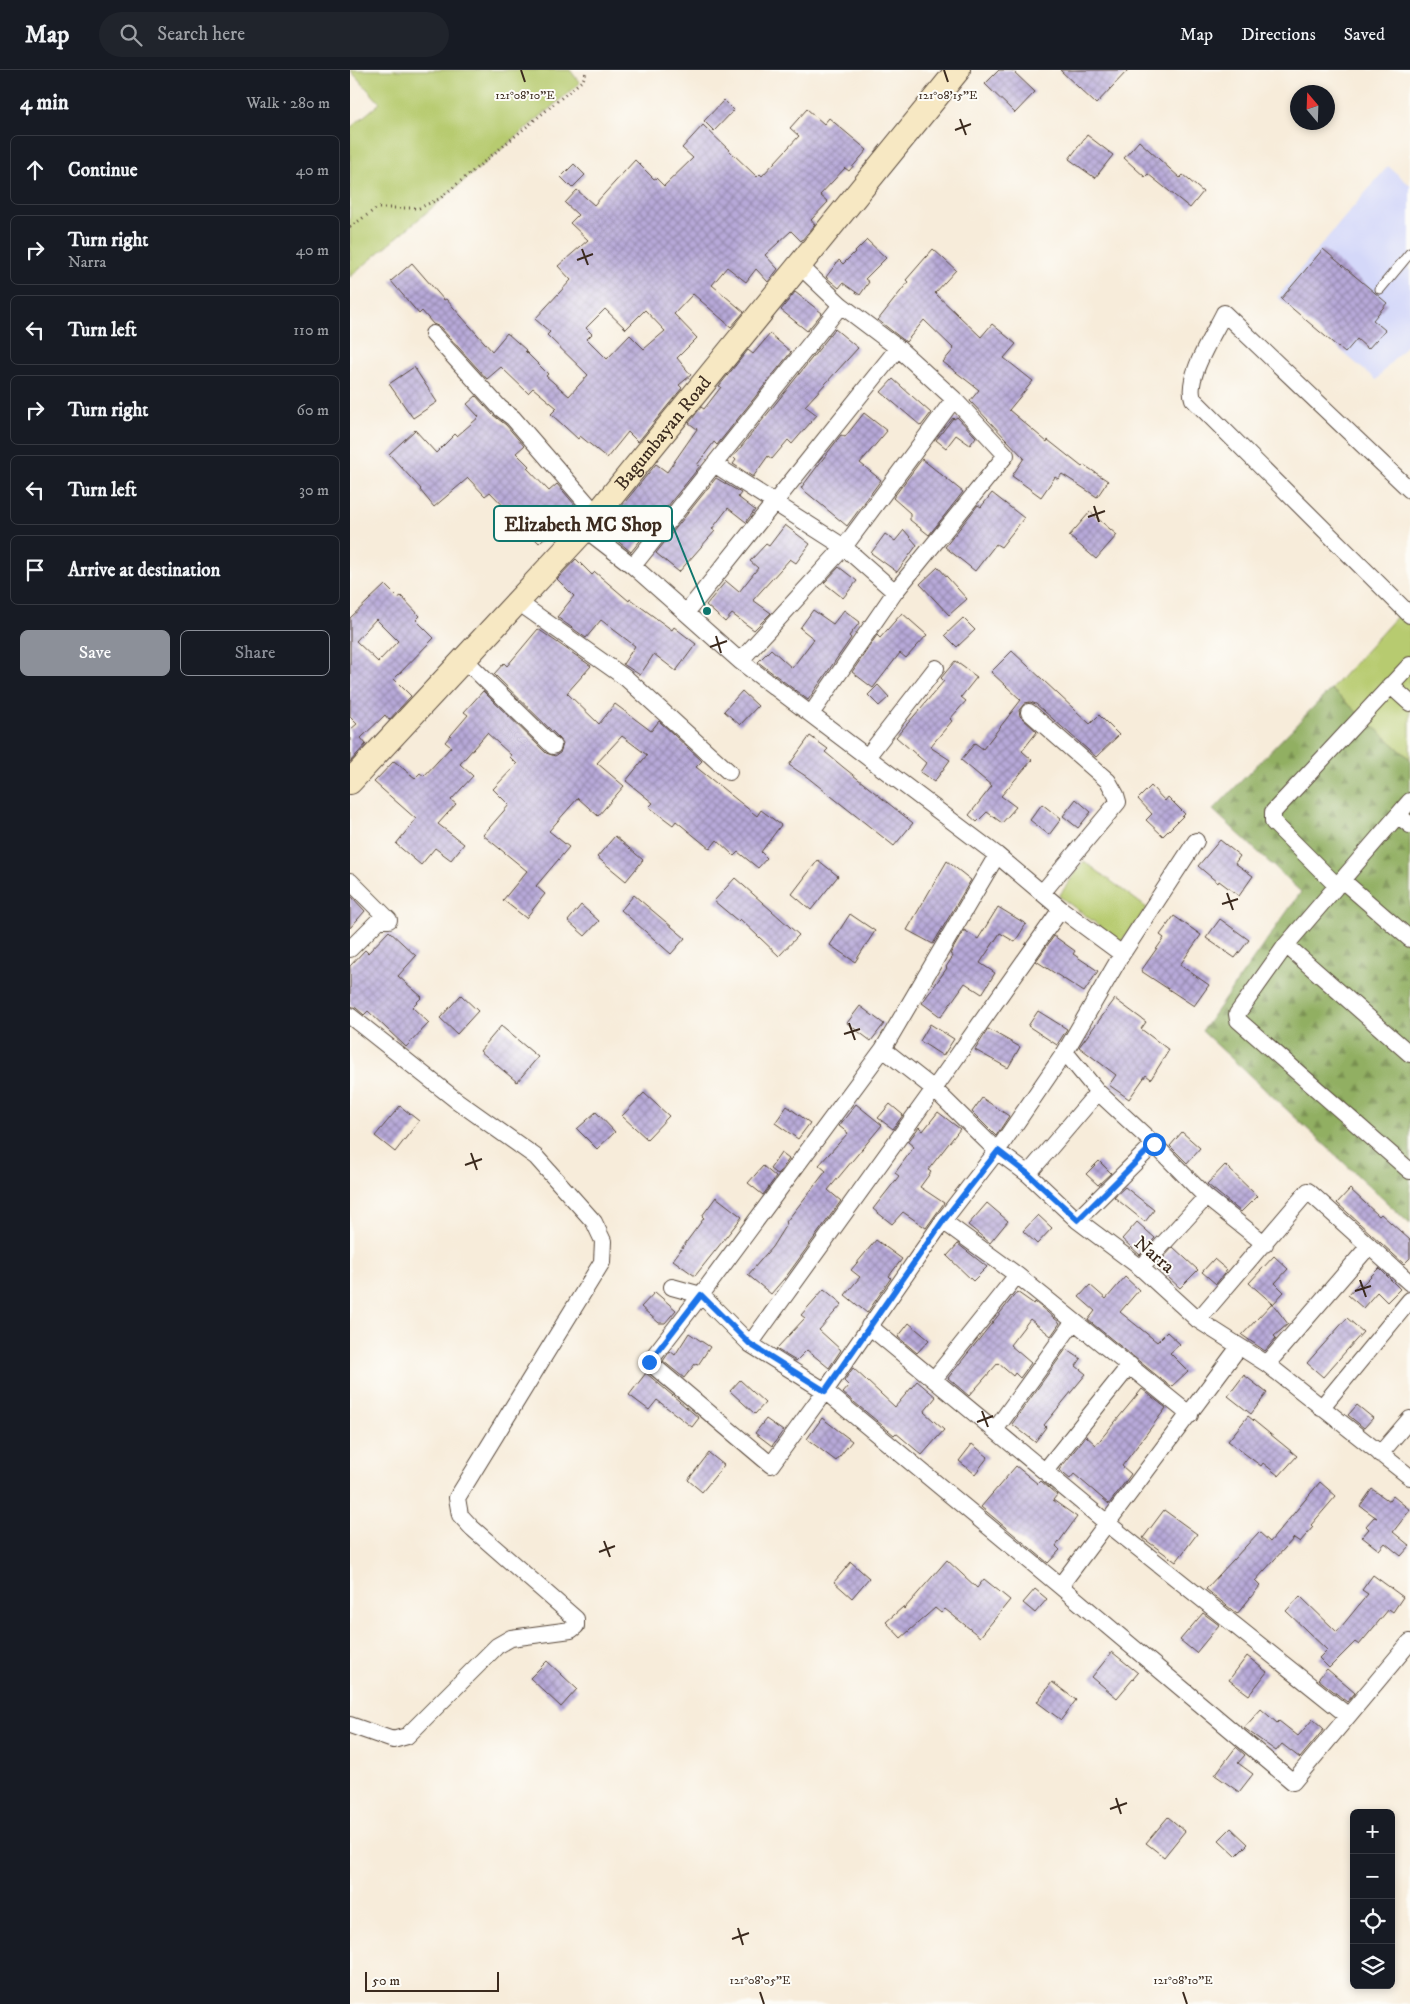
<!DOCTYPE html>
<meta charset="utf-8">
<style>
:root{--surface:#171b24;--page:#20242c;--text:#f1f3f6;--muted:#9ea1a6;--line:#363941;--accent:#8c9099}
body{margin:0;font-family:"IM FELL DW Pica",serif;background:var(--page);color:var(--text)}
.controls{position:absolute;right:15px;bottom:15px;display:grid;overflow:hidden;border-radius:8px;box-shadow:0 2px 8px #0003}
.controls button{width:45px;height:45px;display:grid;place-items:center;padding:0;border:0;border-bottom:1px solid var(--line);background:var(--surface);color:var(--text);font:25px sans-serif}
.compass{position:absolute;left:940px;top:15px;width:45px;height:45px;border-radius:50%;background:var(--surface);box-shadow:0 2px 8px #0003;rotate:341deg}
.scale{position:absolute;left:15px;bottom:12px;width:134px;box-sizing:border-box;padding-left:5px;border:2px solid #3b2a1e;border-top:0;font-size:14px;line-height:18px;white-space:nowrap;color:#3b2a1e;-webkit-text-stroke:4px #fdfcf7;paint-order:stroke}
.stop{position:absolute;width:15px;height:15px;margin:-11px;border:4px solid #1a73e8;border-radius:50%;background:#fff}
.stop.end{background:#1a73e8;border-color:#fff;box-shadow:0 1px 5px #0008}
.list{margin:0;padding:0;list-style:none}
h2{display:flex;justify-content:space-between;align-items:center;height:65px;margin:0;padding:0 20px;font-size:21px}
h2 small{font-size:16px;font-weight:400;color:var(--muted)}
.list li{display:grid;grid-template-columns:32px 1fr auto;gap:15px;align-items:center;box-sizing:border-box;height:70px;margin:0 10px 10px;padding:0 10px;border:1px solid var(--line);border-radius:8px}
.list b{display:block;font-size:19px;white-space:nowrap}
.list p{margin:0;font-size:16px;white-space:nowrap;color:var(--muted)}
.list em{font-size:16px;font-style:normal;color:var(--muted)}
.actions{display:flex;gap:10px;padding:15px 20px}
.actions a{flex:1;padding:11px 0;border:1px solid var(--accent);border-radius:8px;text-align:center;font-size:18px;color:var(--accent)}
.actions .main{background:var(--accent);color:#fff}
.icon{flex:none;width:28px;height:28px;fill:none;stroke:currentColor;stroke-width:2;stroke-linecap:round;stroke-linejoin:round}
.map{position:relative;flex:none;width:1060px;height:1934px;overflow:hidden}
header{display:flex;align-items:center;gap:30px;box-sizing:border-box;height:70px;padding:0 25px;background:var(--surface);border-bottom:1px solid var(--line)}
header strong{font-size:24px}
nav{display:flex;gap:28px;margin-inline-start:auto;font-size:18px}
.search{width:350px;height:45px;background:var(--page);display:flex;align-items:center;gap:12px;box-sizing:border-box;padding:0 18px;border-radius:28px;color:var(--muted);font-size:19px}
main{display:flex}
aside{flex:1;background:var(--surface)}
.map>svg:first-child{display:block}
</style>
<header>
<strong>Map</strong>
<div class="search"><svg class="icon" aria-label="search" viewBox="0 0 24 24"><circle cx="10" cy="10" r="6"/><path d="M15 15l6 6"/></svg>Search here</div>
<nav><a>Map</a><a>Directions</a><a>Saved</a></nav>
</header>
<main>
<aside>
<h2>4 min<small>Walk · 280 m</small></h2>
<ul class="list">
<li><svg class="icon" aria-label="ahead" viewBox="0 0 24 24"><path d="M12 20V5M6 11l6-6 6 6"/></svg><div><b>Continue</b></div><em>40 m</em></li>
<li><svg class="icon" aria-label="right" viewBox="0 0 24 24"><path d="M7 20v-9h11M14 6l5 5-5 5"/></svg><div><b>Turn right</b><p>Narra</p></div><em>40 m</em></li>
<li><svg class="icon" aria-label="left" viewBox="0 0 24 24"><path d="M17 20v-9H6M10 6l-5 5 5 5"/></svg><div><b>Turn left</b></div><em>110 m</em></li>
<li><svg class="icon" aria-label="right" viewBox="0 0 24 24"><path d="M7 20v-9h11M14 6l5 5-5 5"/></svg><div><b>Turn right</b></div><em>60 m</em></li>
<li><svg class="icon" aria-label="left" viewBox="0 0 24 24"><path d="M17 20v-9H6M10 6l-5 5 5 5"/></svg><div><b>Turn left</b></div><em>30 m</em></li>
<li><svg class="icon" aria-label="arrive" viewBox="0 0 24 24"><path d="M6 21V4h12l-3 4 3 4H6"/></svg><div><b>Arrive at destination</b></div></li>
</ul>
<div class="actions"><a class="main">Save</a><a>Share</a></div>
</aside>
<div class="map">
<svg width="1060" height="1934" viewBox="0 0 1060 1934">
<defs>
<pattern id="forest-firs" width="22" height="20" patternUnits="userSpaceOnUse" patternTransform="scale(1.25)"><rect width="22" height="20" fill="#91af62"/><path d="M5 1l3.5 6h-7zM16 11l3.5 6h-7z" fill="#788f50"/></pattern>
<pattern id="building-cross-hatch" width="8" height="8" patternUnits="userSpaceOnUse" patternTransform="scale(1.25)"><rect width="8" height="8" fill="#b7a9d9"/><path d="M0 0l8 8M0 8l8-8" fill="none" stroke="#968aaf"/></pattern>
</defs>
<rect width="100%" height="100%" fill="#fdfcf7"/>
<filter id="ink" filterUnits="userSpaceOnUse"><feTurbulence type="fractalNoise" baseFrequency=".02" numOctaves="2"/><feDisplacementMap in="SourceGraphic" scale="10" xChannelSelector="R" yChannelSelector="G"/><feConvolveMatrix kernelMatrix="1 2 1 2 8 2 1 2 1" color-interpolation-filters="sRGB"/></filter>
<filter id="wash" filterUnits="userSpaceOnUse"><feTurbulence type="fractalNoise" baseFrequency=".0096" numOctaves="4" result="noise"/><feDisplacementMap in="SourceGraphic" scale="20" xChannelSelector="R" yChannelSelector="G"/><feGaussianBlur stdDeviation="1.12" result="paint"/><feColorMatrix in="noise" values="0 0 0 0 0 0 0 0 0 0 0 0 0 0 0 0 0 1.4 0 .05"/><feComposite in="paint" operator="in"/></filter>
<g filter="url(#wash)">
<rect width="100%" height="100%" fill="#f7ecda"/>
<!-- built -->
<path fill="#d4d8f9" d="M1038,96L1060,115V271L1026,310L927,227Z"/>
<!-- grass -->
<path fill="#b7cb6f" stroke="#797a46" d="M220,0L230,13L0,207V58L30,33L0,0Z
M1060,532V689L981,619Z
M734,791L797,838L771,872L709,826Z"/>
<!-- forest -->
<path fill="url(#forest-firs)" stroke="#666c40" d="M981,619L1060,689V1154L852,961L951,822L863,740Z"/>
<g id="blocks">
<!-- building -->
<path fill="url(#building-cross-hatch)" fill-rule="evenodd" d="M649,0H662L685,22L665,43L635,14Z
M710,0H778L746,34Z
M374,30L384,40L364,61L354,51Z
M457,39L474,54L479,48L517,80L499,101L495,98L470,125L478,132L461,150L465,155L451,171L441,161L415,185L428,199L418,212L406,199L396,212L377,197L362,215L394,242L381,257L343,224L324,244L347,268L327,288L341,305L329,315L332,318L288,372L278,362L257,388L230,366L228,369L201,344L207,338L183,318L178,323L151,297L137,309L90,257L83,254L72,241L69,244L41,211L62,193L94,230L96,229L142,281L157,263L176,280L175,281L198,304L196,306L219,326L238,305L197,265L200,262L185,249L221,210L208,196L238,170L220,153L228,145L215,133L227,120L244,135L285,90L304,109L306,108L314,116L343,88L332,78L353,55L407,107L410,104L412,106L449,66L440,58ZM255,239L276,259L295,240L315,261L294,279L280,265L257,289L237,269L242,264L236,258Z
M737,65L763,85L745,108L719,89Z
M789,71L830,108L833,105L853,122L840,138L798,104L795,107L774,88Z
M224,94L235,105L222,118L211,107Z
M517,170L536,188L515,209L519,212L510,225L493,213L489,218L476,207L489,190L493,194Z
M583,179L606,200L585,223L631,267L642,254L666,274L654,288L683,311L659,340L697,372L698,370L732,397L734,395L758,411L747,427L712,404L708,409L705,407L691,427L662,406L674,388L620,331L629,320L593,292L604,279L574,250L556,272L528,250L558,212L556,210Z
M973,179L1037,233L1023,250L1035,260L1018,279L1007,269L995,283L931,229Z
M445,222L472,243L457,261L431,240Z
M485,259L508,278L455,336L467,345L442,374L438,370L422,389L418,386L403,407L383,394L386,390L383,387Z
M420,264L441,282L367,375L364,372L347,395L350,396L281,482L253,459L306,394L317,402L347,359L339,353L351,337L354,339L371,317L369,316L398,280L403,284Z
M64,297L87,332L63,348L39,314Z
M543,309L581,343L571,356L531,322Z
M126,326L143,345L156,355L174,376L166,383L179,396L177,398L199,421L207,414L231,442L221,454L216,447L189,473L140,422L135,426L118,408L84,437L70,420L71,419L39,384L65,360L86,383L105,364L107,366L129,347L117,334Z
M514,343L537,361L510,393L531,410L497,456L451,418L491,365L495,367Z
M607,347L626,367L620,375L606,365L596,378L586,370L603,348L604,349Z
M572,389L613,422L579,465L560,450V443L543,428Z
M366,408L391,423L388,427L405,440L396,452L378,438L362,459L365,461L329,502L306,483Z
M642,423L674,448L651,477L646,474L625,501L595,477L628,435L631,437Z
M740,442L767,465L746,489L719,466Z
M435,455L460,474L446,493L440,489L403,530L421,543L404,560L382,544L375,552L356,535L376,511L389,522L408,498L400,491L416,474L419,476Z
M554,460L567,475L547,502L521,483L535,464L545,471Z
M226,489L242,505L245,502L279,531L280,529L322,560L324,557L346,574L326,601L304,584L290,605L273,594L285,576L251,550L236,568L207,547L224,526L207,509Z
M489,497L507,511L493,528L474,513Z
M588,497L617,529L599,545L570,514Z
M35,515L48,528L51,526L70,546L66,550L84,568L44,609L61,626L39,650L35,645L11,668L16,674L0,692V657L1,659L7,654L0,647V548ZM26,549L48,571L28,592L6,571Z
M463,540L483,554L494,540L510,552L499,566L501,568L458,630L408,592L421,579L442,598L464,569L450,558Z
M552,543L577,565L556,588L550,583L523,618L502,602L527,565L530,568Z
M613,548L625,560L607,577L595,565Z
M188,559L241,596L217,623L249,654L265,634L301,661L309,651L352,691L346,697L407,746L411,740L431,755L411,782L417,788L408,798L388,782L384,786L367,770L360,779L326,751L323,755L299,737L303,733L276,711L297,685L272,666L247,693L274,716L248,746L228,728L199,761L219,777L186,816L195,824L176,848L153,830L177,801L133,765L159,735L143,719L167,694L160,687L161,685L137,663L110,694L123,706L101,730L106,734L88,754L114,774L101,790L85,778L71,795L46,774L66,749L24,712L44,691L65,708L70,703L74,706L101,677L95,672L118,645L114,642L133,621L196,683L205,686L210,683L213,674L210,669L144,604L154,593L157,596Z
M662,581L740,654L749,645L769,665L746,687L686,634L680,632L675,633L669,640L670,646L687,662L672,681L682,690L651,726L666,737L652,753L637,742L627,752L619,745L642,716L611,690L625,673L633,679L671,630L641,602Z
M605,591L627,607L611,627L616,631L600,649L602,651L580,677L600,690L584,712L570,702L576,693L546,667L594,611L591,608Z
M528,615L539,627L529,636L518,625Z
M392,621L408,636L390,655L374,641Z
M460,666L478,679L475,682L493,697L563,753L544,776L457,707L439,695Z
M801,716L815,731L818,727L835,744L813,766L796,750L802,744L788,729Z
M726,729L741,742L728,758L713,746Z
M692,734L711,749L699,765L680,750Z
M265,766L293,790L276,811L247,787Z
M870,770L890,786L885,793L903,806L889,826L869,811L868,813L848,796Z
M468,790L488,806L461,840L442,824Z
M597,791L621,810L583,874L557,860Z
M385,808L449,865L429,886L390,849L388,851L364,831Z
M0,825L15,841L0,858Z
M284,825L335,868L321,884L271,840Z
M231,835L249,851L235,866L218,851Z
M648,837L676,854L665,872L650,863L630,893L645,903L632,924L615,913L591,947L572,933L597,898L596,897L603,886L600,884L614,860L628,869Z
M500,844L525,861L505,892L480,875Z
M824,846L851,865L830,895L859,915L844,936L791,901L814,868L810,865Z
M870,849L899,870L885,888L856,868Z
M39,861L66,886L48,906L72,927L62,937L79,953L56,977L18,941L14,945L6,938L0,936V896L15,880L18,883Z
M704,866L725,881L723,884L748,901L734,922L686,891Z
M111,925L128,941L107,964L90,948Z
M765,929L796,952L791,959L819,980L801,1009L796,1005L779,1029L759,1015L766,1005L729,977Z
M510,936L534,954L521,971L497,953Z
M688,941L717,959L707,975L678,956Z
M580,954L604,969L593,986L570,971Z
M151,956L188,987L167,1012L130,981Z
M638,959L670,977L658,998L625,980Z
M294,1023L319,1046L297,1069L272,1046Z
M632,1028L659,1046L646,1066L622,1042Z
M506,1034L532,1055L478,1120L491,1131L438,1204L421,1224L398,1205L422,1177L437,1153L436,1152L476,1101L469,1095L498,1063L489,1056Z
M540,1034L553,1045L543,1059L528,1048Z
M50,1036L69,1051L45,1082L25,1066Z
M437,1036L460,1053L448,1069L425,1053Z
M246,1042L265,1062L247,1079L227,1059Z
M588,1042L610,1059L578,1100L581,1102L570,1117L594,1133L576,1158L553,1142L542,1154L523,1139L549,1106L545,1103L564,1077L558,1072L569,1057L573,1061Z
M832,1062L850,1078L837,1093L820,1076Z
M431,1083L439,1089L428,1105L420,1099Z
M749,1091L761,1103L748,1115L736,1104Z
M875,1095L907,1126L891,1142L857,1114Z
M413,1096L426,1107L413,1125L398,1113Z
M775,1117L804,1140L795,1152L764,1127Z
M1000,1119L1029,1146L1031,1144L1060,1170V1188L1054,1194L987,1133Z
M366,1127L392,1147L345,1206L323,1190L354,1148L352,1146Z
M637,1133L658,1151L640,1173L618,1155Z
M688,1145L702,1158L687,1174L673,1161Z
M787,1152L805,1168L790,1185L772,1169Z
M526,1170L552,1189L539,1206L541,1208L517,1243L495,1225L510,1207L501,1200Z
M608,1174L637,1197L623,1211L597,1186Z
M823,1177L848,1200L830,1218L806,1196Z
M924,1186L938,1199L925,1213L934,1222L923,1234L899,1213Z
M864,1189L877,1200L866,1214L852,1202Z
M1029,1198L1050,1219L1037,1232L1027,1222L1013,1238L998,1225L1009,1213L1012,1215Z
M775,1207L789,1220L770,1242L807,1272L817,1262L830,1274L820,1283L838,1301L821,1317L738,1250L745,1241L729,1227L740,1215L756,1229Z
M474,1219L492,1234L469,1260L491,1280L479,1298L457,1280L446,1291L426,1279L455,1248L451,1245Z
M305,1222L326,1240L315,1253H309L291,1237Z
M667,1222L684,1234L685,1232L710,1253L701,1266L680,1249L660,1275L681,1293L670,1308L665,1303L663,1306L648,1293L619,1326L598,1308Z
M922,1233L938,1254L924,1266L926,1268L915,1281L892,1265Z
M997,1248L1013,1262L973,1307L957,1293Z
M559,1253L579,1270L567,1283L548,1267Z
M339,1263L360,1277L348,1295L345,1294L334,1308L313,1291L320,1281L325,1285Z
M716,1279L731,1289L726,1296L736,1304L694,1355L696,1357L685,1372L662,1354Z
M503,1298L545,1337L567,1311L586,1327L574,1342L594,1360L572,1385L546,1363L544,1365L493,1323L499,1316L494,1311Z
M296,1303L349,1348L342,1357L307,1330L299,1340L279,1325Z
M894,1305L917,1323L901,1344L878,1326Z
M390,1310L415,1333L405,1344L380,1321Z
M792,1319L816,1338L772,1396L781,1404L759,1434L724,1404L720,1409L709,1400L736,1366L746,1375Z
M1007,1335L1023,1348L1014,1358L998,1345Z
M898,1346L947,1386L929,1406L913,1393L911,1396L878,1371Z
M472,1348L502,1371L486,1391L457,1369Z
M416,1349L433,1361L422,1376L405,1363Z
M622,1374L638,1387L625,1404L609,1391Z
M359,1383L374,1395L352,1422L338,1410Z
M666,1396L688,1414L691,1411L707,1425L703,1430L727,1447L706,1476L710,1480L698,1493L631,1437Z
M970,1412L986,1426L961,1455L963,1457L950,1472L944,1468L905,1511L910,1516L887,1544L856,1519L909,1462L920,1472Z
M1022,1419L1039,1431L1043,1426L1060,1440L1043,1462L1060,1476L1051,1486L1035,1473L1029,1480L1012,1467L1019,1459L1016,1456L1024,1447L1027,1448L1010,1436Z
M814,1440L847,1464L826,1492L793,1468Z
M597,1490L627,1518L634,1509L660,1530L630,1567L595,1539L591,1543L585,1538L551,1568L536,1552L553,1537L554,1539Z
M501,1492L519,1508L502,1528L484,1512Z
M1023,1505L1053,1527L1043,1542L1039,1539L1009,1575L1005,1572L979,1598L969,1588L977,1580L936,1541L950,1526L987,1562L1018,1524L1012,1520Z
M685,1519L697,1529L685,1543L673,1533Z
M853,1543L869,1555L846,1583L830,1570Z
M762,1582L788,1603L767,1628L742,1607Z
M897,1586L917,1602L899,1625L879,1610Z
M197,1591L227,1619L211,1637L180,1608Z
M977,1599L1005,1623L997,1632L968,1609Z
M702,1612L726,1630L711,1650L687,1632Z
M911,1639L927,1653L929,1651L948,1666L963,1649L974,1659L950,1688L932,1674L926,1681L894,1658Z
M886,1677L895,1685L888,1693L903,1704L889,1722L865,1705Z
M818,1747L835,1761L814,1787L796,1773Z
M881,1758L898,1774L886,1786L869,1770Z"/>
</g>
</g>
<g filter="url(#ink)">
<use href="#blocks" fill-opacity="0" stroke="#57473a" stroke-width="1"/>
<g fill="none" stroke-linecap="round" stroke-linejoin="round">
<!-- lane casing -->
<g stroke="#57473a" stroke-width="11">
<path id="lane" d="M1030,219L1060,183"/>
</g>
<!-- street casing -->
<g stroke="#57473a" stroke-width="18">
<path id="street" d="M449,195L491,235L548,278L604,329L656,385L545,522L461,644
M83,264L150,338L163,348L247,445
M364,394L494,477L545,522
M1060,420L874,243C864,264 835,307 843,329L1060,545
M235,459L283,496L390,591L647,785L711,839L772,884
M283,496L491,235
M168,532L277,609L379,702
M336,543L548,278
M114,589L203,676
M390,591L494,477L604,329
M1040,615L1060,633
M679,642L758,711L766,725L768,732L692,823
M517,687L586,598
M1060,731L936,875L887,944L888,950L1060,1101
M1048,745L1060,755
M647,785L533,979L351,1225L299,1292L421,1395L475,1321L593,1151L647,1081L715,982L772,884L846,771
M992,810L1060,869
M0,811L39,850H29L0,879
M987,816L923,752V742L1060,595
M936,875L1060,984
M0,946L106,1030L186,1087L244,1152L253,1171L252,1192L107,1428L110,1445L122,1458L226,1549V1556L221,1560L161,1568L147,1576L57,1666L43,1670L0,1655
M533,979L584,1019L647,1081L678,1104L727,1150L791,1198L848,1250L917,1294L1060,1407
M715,982L748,1022L804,1074L856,1127L915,1174
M678,1104L748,1022
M727,1150L804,1074
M593,1151L667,1205L840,1345
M791,1198L856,1127
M322,1217L351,1225L400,1274L475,1321L710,1516L943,1712L1060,1572
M848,1250L958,1121L1060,1213
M519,1256L757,1453L997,1645
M400,1274L584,1019L711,839
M917,1294L1019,1176
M584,1309L667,1205
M971,1338L1060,1230
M645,1360L724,1251
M1030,1384L1060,1349
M695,1401L780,1295
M710,1516L889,1277"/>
</g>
<!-- secondary casing -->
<g stroke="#57473a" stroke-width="26">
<g id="secondary">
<path id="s1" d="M0,712L235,459L608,0"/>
</g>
</g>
<!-- path -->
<path stroke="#57473a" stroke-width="3" stroke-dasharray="1 4" stroke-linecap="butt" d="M0,157L27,138H69L89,129L233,10L237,0"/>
<!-- lane -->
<use href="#lane" stroke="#fff" stroke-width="9"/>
<!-- street -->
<use href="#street" stroke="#fff" stroke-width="16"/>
<!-- secondary -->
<use href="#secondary" stroke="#f7e8c3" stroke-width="24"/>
</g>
</g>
<g fill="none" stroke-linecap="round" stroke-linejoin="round" filter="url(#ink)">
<!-- route -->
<path stroke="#1a73e8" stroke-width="6" d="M299,1292L351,1225L400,1274L475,1321L593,1151L648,1081L678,1104L728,1150L804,1074"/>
</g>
<!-- ticks -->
<path fill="none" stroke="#3b2a1e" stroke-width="2" d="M171,0L175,12M594,0L598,12M610,49L616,65M605,60L621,54M232,179L238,195M227,190L243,184M744,436L749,452M738,447L755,441M366,566L371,583M360,577L377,571M877,823L883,840M872,834L888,829M499,953L505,970M494,964L510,959M121,1083L127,1100M115,1095L132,1089M1010,1210L1016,1227M1005,1221L1021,1216M632,1341L638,1357M627,1352L643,1346M254,1471L260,1487M249,1482L265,1476M766,1728L771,1744M760,1739L777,1733M388,1858L393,1875M382,1869L399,1863M410,1922L414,1934M833,1922L837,1934"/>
<g text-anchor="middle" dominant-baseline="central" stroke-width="4" stroke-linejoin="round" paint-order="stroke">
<!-- street labels -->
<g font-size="19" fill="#3b2a1e" stroke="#fdfcf7">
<text stroke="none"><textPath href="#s1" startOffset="469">Bagumbayan Road</textPath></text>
<text transform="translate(804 1185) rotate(40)">Narra</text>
</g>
</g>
<g font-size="12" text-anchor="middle" fill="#3b2a1e" stroke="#fdfcf7" stroke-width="4" stroke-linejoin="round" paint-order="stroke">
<text x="175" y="29">121°08'10"E</text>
<text x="598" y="29">121°08'15"E</text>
<text x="410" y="1914">121°08'05"E</text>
<text x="833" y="1914">121°08'10"E</text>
</g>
<!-- callouts -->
<path fill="none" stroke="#0f766e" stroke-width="2" d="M357 541L322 454"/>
<circle fill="#0f766e" stroke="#fdfcf7" stroke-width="2" cx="357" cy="541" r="5"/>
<rect fill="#fdfcf7" stroke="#0f766e" stroke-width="2" x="144" y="436" width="178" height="35" rx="5"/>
<g font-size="20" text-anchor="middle" font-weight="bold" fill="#3b2a1e">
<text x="233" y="461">Elizabeth MC Shop</text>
</g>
</svg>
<div class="controls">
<button>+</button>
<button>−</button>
<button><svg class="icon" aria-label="locate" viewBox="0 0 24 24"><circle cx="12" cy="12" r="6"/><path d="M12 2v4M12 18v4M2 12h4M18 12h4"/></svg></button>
<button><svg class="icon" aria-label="layers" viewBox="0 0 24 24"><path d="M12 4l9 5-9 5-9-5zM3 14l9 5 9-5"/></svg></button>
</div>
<svg class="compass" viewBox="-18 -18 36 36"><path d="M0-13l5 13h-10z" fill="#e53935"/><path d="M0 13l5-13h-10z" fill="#9ea1a6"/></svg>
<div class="scale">50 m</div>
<div class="stop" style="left:804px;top:1074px"></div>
<div class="stop end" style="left:299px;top:1292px"></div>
</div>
</main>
